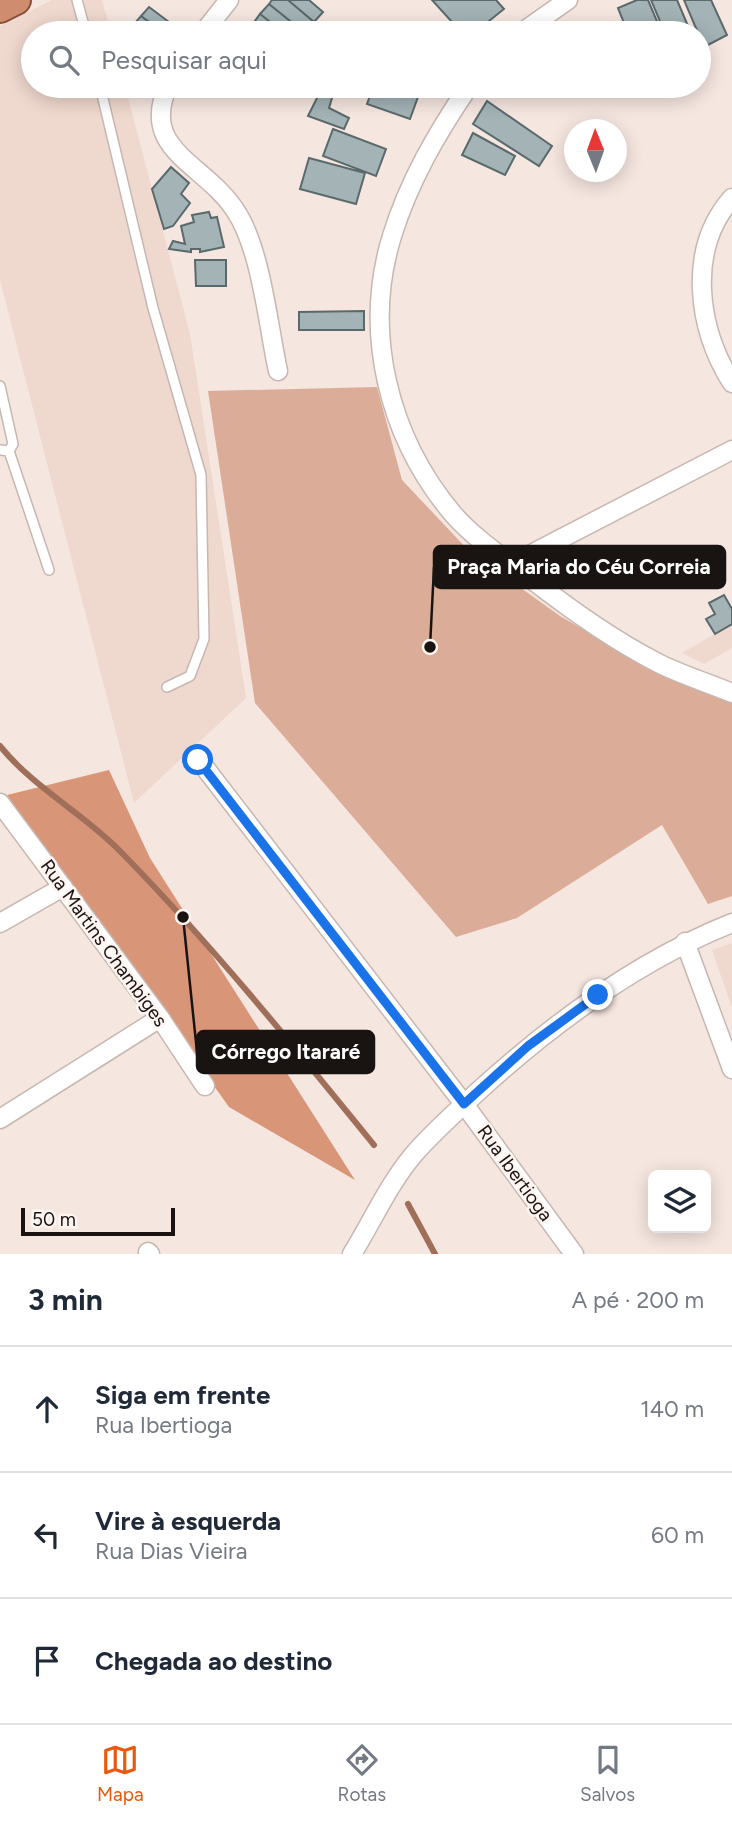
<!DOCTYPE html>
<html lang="pt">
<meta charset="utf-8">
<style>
:root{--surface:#fff;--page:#f6f6f7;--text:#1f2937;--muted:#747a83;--line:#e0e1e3;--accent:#ea580c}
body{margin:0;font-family:Figtree,sans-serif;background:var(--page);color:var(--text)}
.controls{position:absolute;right:21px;bottom:21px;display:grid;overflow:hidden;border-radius:10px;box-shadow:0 4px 18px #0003}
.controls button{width:63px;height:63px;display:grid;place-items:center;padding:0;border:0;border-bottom:2px solid var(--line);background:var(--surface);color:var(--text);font:35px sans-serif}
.compass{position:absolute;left:564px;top:119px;width:63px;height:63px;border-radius:50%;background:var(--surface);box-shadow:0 4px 18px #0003;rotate:359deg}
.scale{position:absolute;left:21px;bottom:18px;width:154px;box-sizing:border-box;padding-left:7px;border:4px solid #191412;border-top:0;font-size:19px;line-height:24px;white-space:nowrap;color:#191412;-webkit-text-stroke:5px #fef5f1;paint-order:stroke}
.stop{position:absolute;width:21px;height:21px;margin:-16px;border:5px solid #1a73e8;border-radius:50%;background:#fff}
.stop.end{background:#1a73e8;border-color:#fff;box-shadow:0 2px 7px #0008}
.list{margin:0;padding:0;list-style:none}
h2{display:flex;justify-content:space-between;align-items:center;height:91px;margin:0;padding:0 28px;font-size:30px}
h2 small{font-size:23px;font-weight:400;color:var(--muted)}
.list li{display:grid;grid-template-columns:46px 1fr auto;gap:21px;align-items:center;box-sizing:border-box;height:126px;padding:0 28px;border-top:2px solid var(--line)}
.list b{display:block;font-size:26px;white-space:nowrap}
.list p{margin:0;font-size:23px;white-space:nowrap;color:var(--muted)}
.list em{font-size:23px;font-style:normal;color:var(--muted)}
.icon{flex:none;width:38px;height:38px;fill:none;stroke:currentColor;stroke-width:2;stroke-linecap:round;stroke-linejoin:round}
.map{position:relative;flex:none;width:732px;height:1254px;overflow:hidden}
.search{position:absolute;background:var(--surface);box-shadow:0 4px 18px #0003;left:21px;right:21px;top:21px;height:77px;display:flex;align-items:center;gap:18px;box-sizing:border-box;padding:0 24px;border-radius:38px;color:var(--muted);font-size:26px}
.sheet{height:469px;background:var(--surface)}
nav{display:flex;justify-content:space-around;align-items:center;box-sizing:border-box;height:98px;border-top:2px solid var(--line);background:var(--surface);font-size:19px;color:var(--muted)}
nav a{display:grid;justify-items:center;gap:4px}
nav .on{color:var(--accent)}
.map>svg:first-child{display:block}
</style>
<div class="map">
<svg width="732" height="1254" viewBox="0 0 732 1254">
<rect width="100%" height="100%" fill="#f6e6e0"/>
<!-- built -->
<path fill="#efd8ce" d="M52,0H102L111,33H33V86H125L190,334L246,698L134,803L0,280V26Z
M732,624V648L704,664L682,653Z
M732,943V1008L712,950Z"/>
<!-- green -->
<path fill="#dbac97" d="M377,387L402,480L469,551L560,616L666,678L732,703V896L708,904L662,825L517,918L456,937L255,703L208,391Z"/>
<!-- forest -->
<path fill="#d89578" d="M109,770L150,858L355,1180L229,1107L7,795Z"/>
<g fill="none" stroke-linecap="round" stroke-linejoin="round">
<!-- stream -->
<path stroke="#9f6f5a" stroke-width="6" d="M0,746C34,788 83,813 120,851C211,944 292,1044 374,1145
M408,1204L435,1254"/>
</g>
<!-- building -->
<path fill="#a3b3b6" stroke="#5a696c" stroke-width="2" d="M272,0H288L314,22L305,33L269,4Z
M288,0H309L323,12L314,22Z
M432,0H496L504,9L474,33H462Z
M637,0H648L662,33H628L618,8Z
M651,0H677L691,33H665Z
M684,0H711L727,35L704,47Z
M269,4L305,33H284L260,14Z
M149,7L177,28L172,33H164L141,16Z
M260,14L284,33H262L252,25Z
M141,16L164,33H146L134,24Z
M323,86L334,91L329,108L349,118L344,129L308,116Z
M358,86H396L419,94L410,119L367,104L371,93Z
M419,86H442L436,96Z
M487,101L552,146L539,166L473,124Z
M333,129L386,149L376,176L323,156Z
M473,133L515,156L505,175L462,155Z
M309,158L365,173L356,204L300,189Z
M171,167L189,183L181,194L190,203L173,226L164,229L152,189Z
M209,212L211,218L217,217L224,247L200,252V249H191V252L169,249L173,241L185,244L181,226L194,222L192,215Z
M195,260H226V286H196Z
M364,311V330H299V312Z
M724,595L732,609V624L715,634L706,619L715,614L709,603Z"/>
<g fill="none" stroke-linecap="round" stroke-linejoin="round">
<!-- service casing -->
<g stroke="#c6b7b1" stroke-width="12">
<path id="service" d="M77,0L86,33
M214,19L232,33
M100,86L153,308L201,475L204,639L190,676L167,687
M0,386L13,444L9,451L0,450
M9,451L49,570"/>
</g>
<!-- minor casing -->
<g stroke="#c6b7b1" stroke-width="21">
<path id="minor" d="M203,33L229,0
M521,33L568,0
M168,86C139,150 204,163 235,210C261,248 268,325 278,371
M469,86C437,133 409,181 392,236C362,333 389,438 453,514C473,537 502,557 526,575C568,608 611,639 658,663C682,675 708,683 732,693
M732,198C686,250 698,329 732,383
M512,564L732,450
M199,760L464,1104L574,1254
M0,803L160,1018L205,1086
M0,923L63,887
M685,942L732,1069
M0,1119L160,1018
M148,1252L150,1254
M352,1254C373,1220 388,1185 414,1154C435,1130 460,1108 483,1087C557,1020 639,960 732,923"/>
</g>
<!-- trunk casing -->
<g stroke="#885036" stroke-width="32">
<path id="trunk" d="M0,8L16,0"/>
</g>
<!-- service -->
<use href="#service" stroke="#fff" stroke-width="9"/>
<!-- minor -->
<use href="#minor" stroke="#fff" stroke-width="18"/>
<!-- trunk -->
<use href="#trunk" stroke="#cf8c6e" stroke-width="28"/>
</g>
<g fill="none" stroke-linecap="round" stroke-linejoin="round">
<!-- route -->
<path stroke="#1a73e8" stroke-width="9" d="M198,760L464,1104L528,1046L598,995"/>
</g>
<g text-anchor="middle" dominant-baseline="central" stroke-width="5" stroke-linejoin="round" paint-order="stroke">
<!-- street labels -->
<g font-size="19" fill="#191412" stroke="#fef5f1">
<text transform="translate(104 943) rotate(54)">Rua Martins Chambiges</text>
<text transform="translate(515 1173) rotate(54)">Rua Ibertioga</text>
</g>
</g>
<!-- callouts -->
<path fill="none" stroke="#191412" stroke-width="2.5" d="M430 647L434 567M183 917L197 1052"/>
<g fill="#191412" stroke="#fef5f1" stroke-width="2.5">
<circle cx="430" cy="647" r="7"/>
<circle cx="183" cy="917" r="7"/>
</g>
<g fill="#191412" stroke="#191412" stroke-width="2.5">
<rect x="434" y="546" width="291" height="42" rx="7"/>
<rect x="197" y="1031" width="177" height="42" rx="7"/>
</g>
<g font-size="21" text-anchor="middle" font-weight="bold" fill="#fff">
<text x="579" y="574">Praça Maria do Céu Correia</text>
<text x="286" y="1059">Córrego Itararé</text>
</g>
</svg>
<div class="controls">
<button><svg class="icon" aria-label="layers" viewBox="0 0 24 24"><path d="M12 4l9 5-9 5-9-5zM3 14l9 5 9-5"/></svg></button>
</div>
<svg class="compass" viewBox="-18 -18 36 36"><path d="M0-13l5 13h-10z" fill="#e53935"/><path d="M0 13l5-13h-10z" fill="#747a83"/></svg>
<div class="scale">50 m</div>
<div class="stop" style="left:198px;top:760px"></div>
<div class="stop end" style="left:598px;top:995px"></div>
<div class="search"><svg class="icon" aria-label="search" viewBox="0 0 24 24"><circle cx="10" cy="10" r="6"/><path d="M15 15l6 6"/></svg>Pesquisar aqui</div>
</div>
<section class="sheet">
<h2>3 min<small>A pé · 200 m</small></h2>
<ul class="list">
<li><svg class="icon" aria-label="ahead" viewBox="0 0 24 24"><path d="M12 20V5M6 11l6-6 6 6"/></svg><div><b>Siga em frente</b><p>Rua Ibertioga</p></div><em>140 m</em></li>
<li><svg class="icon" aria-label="left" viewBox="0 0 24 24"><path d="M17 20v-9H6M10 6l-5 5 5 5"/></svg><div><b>Vire à esquerda</b><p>Rua Dias Vieira</p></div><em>60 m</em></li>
<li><svg class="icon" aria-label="arrive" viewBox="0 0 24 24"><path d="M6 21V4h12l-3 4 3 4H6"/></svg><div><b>Chegada ao destino</b></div></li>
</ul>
</section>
<nav>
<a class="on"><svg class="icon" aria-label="map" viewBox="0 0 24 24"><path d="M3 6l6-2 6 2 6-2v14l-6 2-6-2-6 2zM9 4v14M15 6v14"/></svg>Mapa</a>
<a><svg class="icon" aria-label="directions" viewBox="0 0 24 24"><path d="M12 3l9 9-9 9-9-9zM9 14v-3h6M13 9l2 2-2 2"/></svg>Rotas</a>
<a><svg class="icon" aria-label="saved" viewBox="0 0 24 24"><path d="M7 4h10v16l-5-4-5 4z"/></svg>Salvos</a>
</nav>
